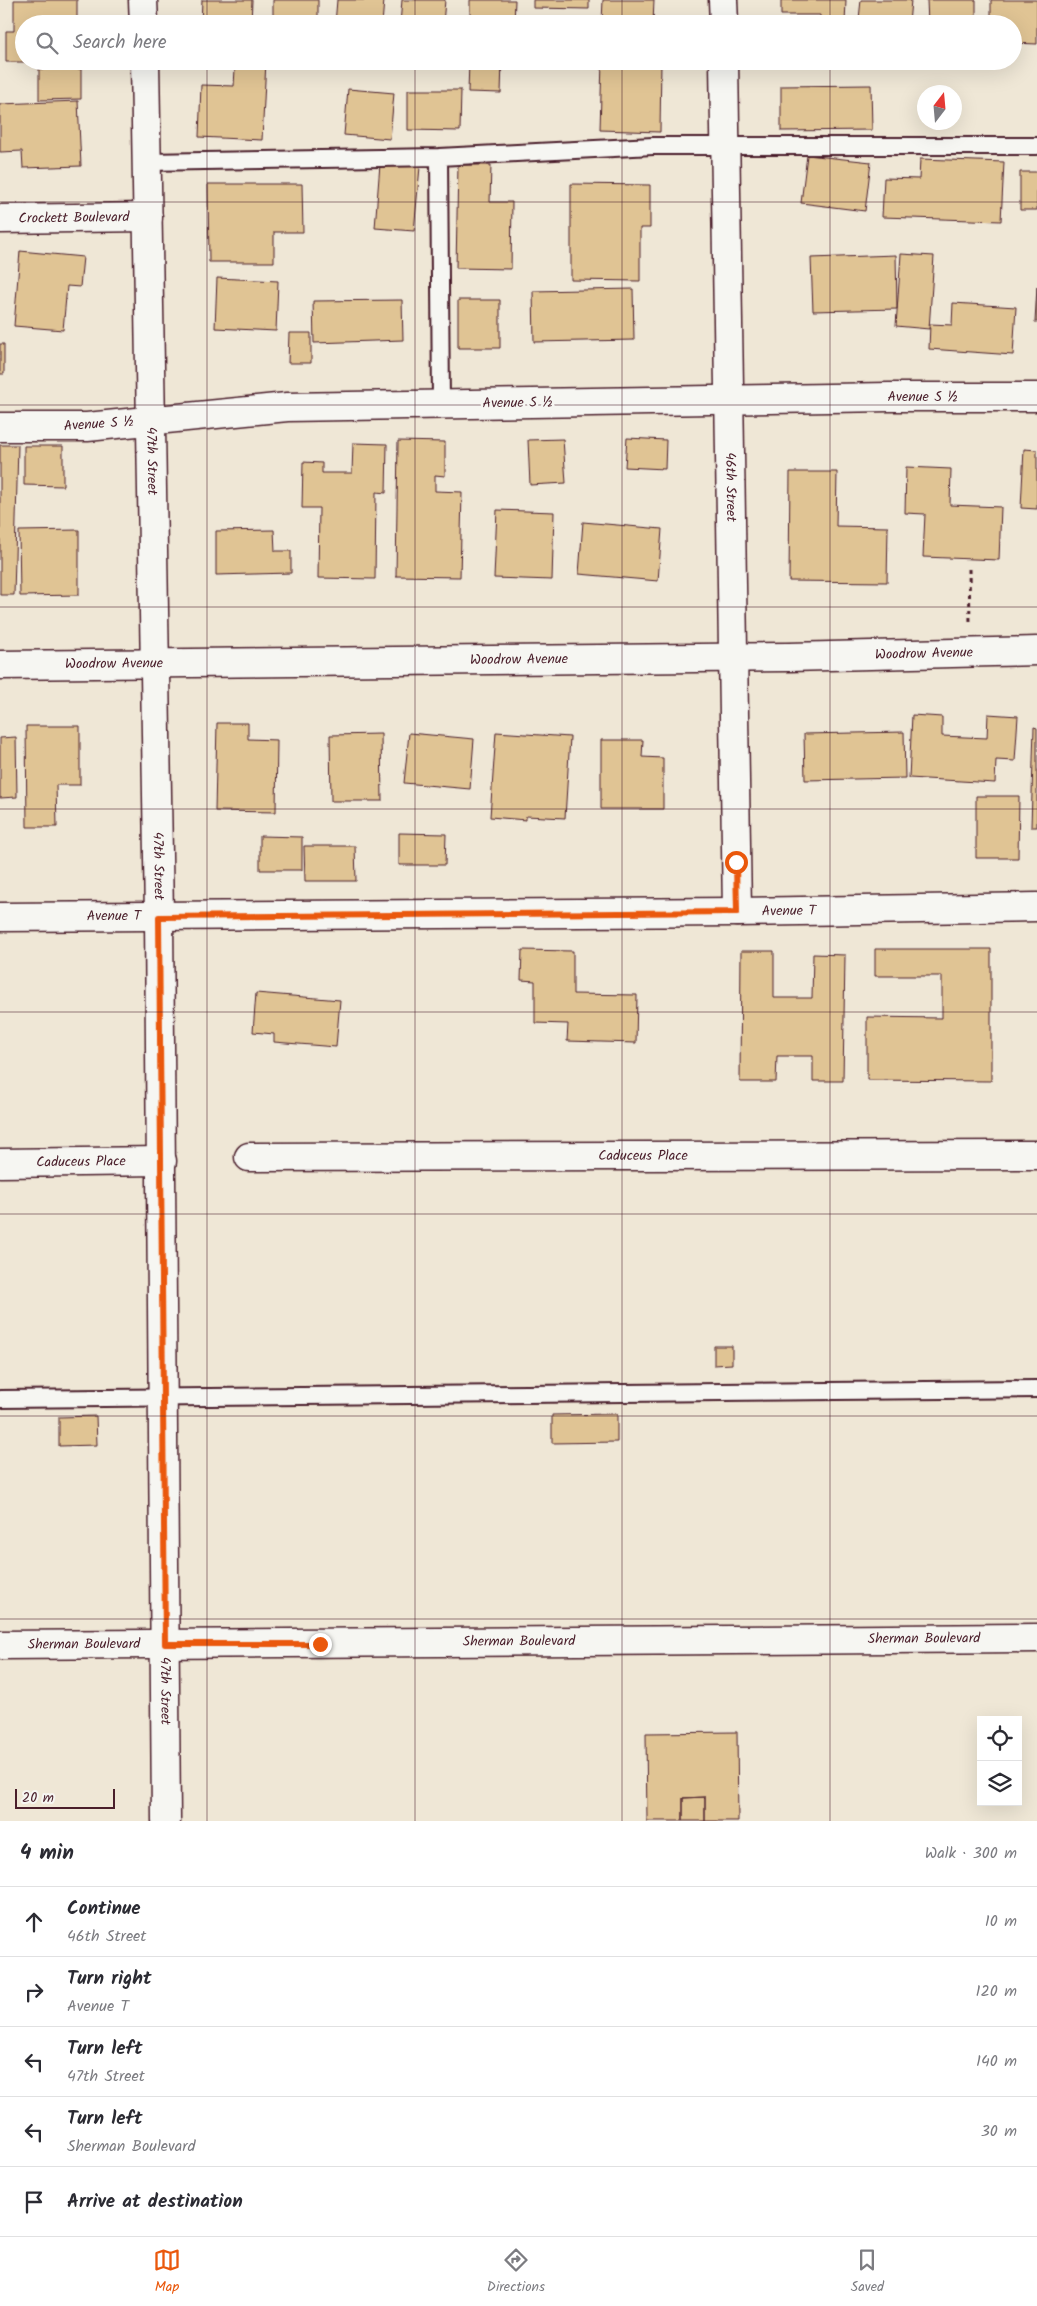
<!DOCTYPE html>
<meta charset="utf-8">
<style>
:root{--surface:#fff;--page:#f7f7f7;--text:#2b2b33;--muted:#7c7c81;--line:#e1e1e2;--accent:#ea580c}
body{margin:0;font-family:Kalam,sans-serif;background:var(--page);color:var(--text)}
.controls{position:absolute;right:15px;bottom:15px;display:grid;overflow:hidden;border-radius:0px;box-shadow:0 5px 20px #0002}
.controls button{width:45px;height:45px;display:grid;place-items:center;padding:0;border:0;border-bottom:1px solid var(--line);background:var(--surface);color:var(--text);font:25px sans-serif}
.compass{position:absolute;left:917px;top:85px;width:45px;height:45px;border-radius:50%;background:var(--surface);box-shadow:0 5px 20px #0002;rotate:16deg}
.scale{position:absolute;left:15px;bottom:12px;width:100px;box-sizing:border-box;padding-left:5px;border:2px solid #4a1f2b;border-top:0;font-size:14px;line-height:18px;white-space:nowrap;color:#4a1f2b;-webkit-text-stroke:4px #f6f6f2;paint-order:stroke}
.stop{position:absolute;width:15px;height:15px;margin:-11px;border:4px solid #ea580c;border-radius:50%;background:#fff}
.stop.end{background:#ea580c;border-color:#fff;box-shadow:0 1px 5px #0008}
.list{margin:0;padding:0;list-style:none}
h2{display:flex;justify-content:space-between;align-items:center;height:65px;margin:0;padding:0 20px;font-size:21px}
h2 small{font-size:16px;font-weight:400;color:var(--muted)}
.list li{display:grid;grid-template-columns:32px 1fr auto;gap:15px;align-items:center;box-sizing:border-box;height:70px;padding:0 20px;border-top:1px solid var(--line)}
.list b{display:block;font-size:19px;white-space:nowrap}
.list p{margin:0;font-size:16px;white-space:nowrap;color:var(--muted)}
.list em{font-size:16px;font-style:normal;color:var(--muted)}
.icon{flex:none;width:28px;height:28px;fill:none;stroke:currentColor;stroke-width:2;stroke-linecap:round;stroke-linejoin:round}
.map{position:relative;flex:none;width:1037px;height:1821px;overflow:hidden}
.search{position:absolute;background:var(--surface);box-shadow:0 5px 20px #0002;left:15px;right:15px;top:15px;height:55px;display:flex;align-items:center;gap:12px;box-sizing:border-box;padding:0 18px;border-radius:28px;color:var(--muted);font-size:19px}
.sheet{height:415px;background:var(--surface)}
nav{display:flex;justify-content:space-around;align-items:center;box-sizing:border-box;height:70px;border-top:1px solid var(--line);background:var(--surface);font-size:14px;color:var(--muted)}
nav a{display:grid;justify-items:center;gap:2px}
nav .on{color:var(--accent)}
.map>svg:first-child{display:block}
</style>
<div class="map">
<svg width="1037" height="1821" viewBox="0 0 1037 1821">
<rect width="100%" height="100%" fill="#efe7d6"/>
<filter id="ink" filterUnits="userSpaceOnUse"><feTurbulence type="fractalNoise" baseFrequency=".02" numOctaves="2"/><feDisplacementMap in="SourceGraphic" scale="10" xChannelSelector="R" yChannelSelector="G"/><feConvolveMatrix kernelMatrix="1 2 1 2 8 2 1 2 1" color-interpolation-filters="sRGB"/></filter>
<g filter="url(#ink)">
<!-- building -->
<path fill="#e0c494" stroke="#4a1f2b" d="M14,0H77V24H24V61L77,62H6V31H14Z
M202,0H252L251,24H201Z
M273,0H318V24H273Z
M337,0H384L382,24H335Z
M402,0H445L443,24H400Z
M470,0H515L514,24H470Z
M533,0H589V9L533,8Z
M603,0H654L653,24L602,22Z
M781,0H846L845,24H820V15H781Z
M861,0H911L909,24H886V21L859,19Z
M927,0H976V24H928Z
M991,0H1037V44L1013,43V24H991Z
M199,61H266L262,140L199,137L201,85L234,86L235,69L199,67Z
M469,61H502L501,93L468,92Z
M602,61H661L660,132L600,130Z
M39,69H81V99L39,100Z
M871,85L872,130L781,131V86Z
M348,89L394,93L390,139L344,135Z
M408,90H461L460,131L408,130Z
M78,101L81,166L23,168L22,151L0,152V104Z
M807,155L871,162L865,211L801,203Z
M920,159L1004,162L1001,221L882,217L884,178L919,179Z
M380,164L420,167L414,231L375,228Z
M458,165H491L490,202H512L511,269L456,268Z
M1020,172H1037V210H1020Z
M208,184H302L303,232H274V262H209Z
M571,184L650,185V228H640V281L571,280Z
M20,251L83,257L80,287L67,286L63,330L14,326Z
M901,254L934,256L929,329L896,326Z
M896,255L897,309L813,311L811,258Z
M217,278L278,281L276,331L215,328Z
M1037,286V322H1035Z
M633,289L634,340L534,342L533,291Z
M402,300L403,340L314,343L313,301Z
M458,300H500V348H458Z
M953,303L1016,307L1013,355L929,349L930,324L952,325Z
M289,333H311V363H288Z
M0,344H4V374H0Z
M627,438L666,440L665,469L625,467Z
M563,439L566,483L530,485L528,440Z
M398,441L445,442V476L435,475V491L462,492L460,577L396,576Z
M353,443L387,444L386,493L376,492L375,579L318,578L319,508H302L303,462L322,463V473H352Z
M0,445H18L14,595H0Z
M24,446H63V486L24,485Z
M1024,449L1037,450V509L1021,508Z
M906,467L951,469L950,505L1001,507L999,560L923,557L925,514L905,513Z
M790,472H837L836,526L888,527L887,582L789,581Z
M497,510L554,512L552,580L494,578Z
M583,522L662,529L658,581L579,574Z
M79,530V595L20,596L19,531Z
M274,530L275,551H291V573L216,575V531Z
M988,714L1018,716L1015,761L996,760L995,783L909,778L912,715L942,717V736L987,738Z
M217,723H248V739L277,740L276,812L215,811Z
M26,726H80V785H56L57,827H27Z
M1034,727L1037,728V827H1031Z
M496,732L570,737L565,818L526,816V820L490,817Z
M904,732L905,778L805,780L804,734Z
M409,733L474,739L470,789L404,783Z
M381,734L382,801H331L330,735Z
M16,737L17,797L0,798V738Z
M601,740H643L642,757L663,758V809H601Z
M976,796H1019L1018,858H976Z
M399,833L446,834L445,865H399Z
M260,836L302,837V870H260Z
M304,846H355L356,881H305Z
M875,949H991V1081L867,1080V1017L942,1018V976H875Z
M522,950L573,951V994L637,995L636,1043L567,1041L568,1024L535,1023V981L521,980Z
M741,951H774V998H812L813,954L845,955L843,1081H813V1056H777L776,1082H740Z
M256,993L340,1000L336,1047L274,1042V1034L253,1032Z
M714,1346H732V1364L714,1365Z
M617,1414V1442L552,1443V1415Z
M96,1416L97,1445L59,1446V1417Z
M737,1732L738,1821H705V1797L683,1798V1821H647L646,1733Z
M705,1797V1821H683V1798Z"/>
<g fill="none" stroke-linecap="round" stroke-linejoin="round">
<!-- service casing -->
<g stroke="#4a1f2b" stroke-width="20">
<path id="service" d="M439,157L441,404
M147,162L439,157L653,146H1037
M0,1399L1037,1389"/>
</g>
<!-- minor casing -->
<g stroke="#4a1f2b" stroke-width="31">
<g id="minor">
<path d="M143,0L144,24"/>
<path d="M723,0L724,24"/>
<path id="s1" d="M145,61L159,917L166,1821"/>
<path id="s2" d="M724,61L737,912"/>
<path id="s3" d="M0,219L148,217"/>
<path d="M0,427H87L287,407L889,397H1037"/>
<path id="s4" d="M0,665L789,657L1037,651"/>
<path id="s5" d="M0,917L737,912L1037,907"/>
<path id="s6" d="M249,1157L1037,1155"/>
<path id="s7" d="M0,1163L162,1161"/>
<path id="s8" d="M0,1645L1037,1638"/>
</g>
</g>
<!-- path -->
<path stroke="#4a1f2b" stroke-width="3" stroke-dasharray="4 4" stroke-linecap="butt" d="M969,569L970,623"/>
<!-- service -->
<use href="#service" stroke="#f6f6f2" stroke-width="16"/>
<!-- minor -->
<use href="#minor" stroke="#f6f6f2" stroke-width="28"/>
</g>
</g>
<g fill="none" stroke-linecap="round" stroke-linejoin="round" filter="url(#ink)">
<!-- route -->
<path stroke="#ea580c" stroke-width="6" d="M320,1644H165L159,917L737,912L736,862"/>
</g>
<!-- grid -->
<path fill="none" stroke="#4a1f2b" stroke-width="1" stroke-opacity="0.55" d="M207,0V24M415,0V24M622,0V24M830,0V24M207,61V1821M415,61V1821M622,61V1821M830,61V1821M0,202H1037M0,405H1037M0,607H1037M0,809H1037M0,1012H1037M0,1214H1037M0,1416H1037M0,1619H1037"/>
<g text-anchor="middle" dominant-baseline="central" stroke-width="5" stroke-linejoin="round" paint-order="stroke">
<!-- street labels -->
<g font-size="14" fill="#4a1f2b" stroke="#f6f6f2">
<text stroke="none"><textPath href="#s3" startOffset="74">Crockett Boulevard</textPath></text>
<text x="923" y="397">Avenue S ½</text>
<text transform="translate(518 403) rotate(-1)">Avenue S ½</text>
<text transform="translate(99 424) rotate(-4)">Avenue S ½</text>
<text stroke="none"><textPath href="#s1" startOffset="400">47th Street</textPath></text>
<text stroke="none"><textPath href="#s2" startOffset="426">46th Street</textPath></text>
<text stroke="none"><textPath href="#s4" startOffset="924">Woodrow Avenue</textPath></text>
<text stroke="none"><textPath href="#s4" startOffset="519">Woodrow Avenue</textPath></text>
<text stroke="none"><textPath href="#s4" startOffset="114">Woodrow Avenue</textPath></text>
<text stroke="none"><textPath href="#s1" startOffset="805">47th Street</textPath></text>
<text stroke="none"><textPath href="#s5" startOffset="789">Avenue T</textPath></text>
<text stroke="none"><textPath href="#s5" startOffset="114">Avenue T</textPath></text>
<text stroke="none"><textPath href="#s6" startOffset="394">Caduceus Place</textPath></text>
<text stroke="none"><textPath href="#s7" startOffset="81">Caduceus Place</textPath></text>
<text stroke="none"><textPath href="#s8" startOffset="924">Sherman Boulevard</textPath></text>
<text stroke="none"><textPath href="#s8" startOffset="519">Sherman Boulevard</textPath></text>
<text stroke="none"><textPath href="#s8" startOffset="84">Sherman Boulevard</textPath></text>
<text stroke="none"><textPath href="#s1" startOffset="1630">47th Street</textPath></text>
</g>
</g>
</svg>
<div class="controls">
<button><svg class="icon" aria-label="locate" viewBox="0 0 24 24"><circle cx="12" cy="12" r="6"/><path d="M12 2v4M12 18v4M2 12h4M18 12h4"/></svg></button>
<button><svg class="icon" aria-label="layers" viewBox="0 0 24 24"><path d="M12 4l9 5-9 5-9-5zM3 14l9 5 9-5"/></svg></button>
</div>
<svg class="compass" viewBox="-18 -18 36 36"><path d="M0-13l5 13h-10z" fill="#e53935"/><path d="M0 13l5-13h-10z" fill="#7c7c81"/></svg>
<div class="scale">20 m</div>
<div class="stop" style="left:736px;top:862px"></div>
<div class="stop end" style="left:320px;top:1644px"></div>
<div class="search"><svg class="icon" aria-label="search" viewBox="0 0 24 24"><circle cx="10" cy="10" r="6"/><path d="M15 15l6 6"/></svg>Search here</div>
</div>
<section class="sheet">
<h2>4 min<small>Walk · 300 m</small></h2>
<ul class="list">
<li><svg class="icon" aria-label="ahead" viewBox="0 0 24 24"><path d="M12 20V5M6 11l6-6 6 6"/></svg><div><b>Continue</b><p>46th Street</p></div><em>10 m</em></li>
<li><svg class="icon" aria-label="right" viewBox="0 0 24 24"><path d="M7 20v-9h11M14 6l5 5-5 5"/></svg><div><b>Turn right</b><p>Avenue T</p></div><em>120 m</em></li>
<li><svg class="icon" aria-label="left" viewBox="0 0 24 24"><path d="M17 20v-9H6M10 6l-5 5 5 5"/></svg><div><b>Turn left</b><p>47th Street</p></div><em>140 m</em></li>
<li><svg class="icon" aria-label="left" viewBox="0 0 24 24"><path d="M17 20v-9H6M10 6l-5 5 5 5"/></svg><div><b>Turn left</b><p>Sherman Boulevard</p></div><em>30 m</em></li>
<li><svg class="icon" aria-label="arrive" viewBox="0 0 24 24"><path d="M6 21V4h12l-3 4 3 4H6"/></svg><div><b>Arrive at destination</b></div></li>
</ul>
</section>
<nav>
<a class="on"><svg class="icon" aria-label="map" viewBox="0 0 24 24"><path d="M3 6l6-2 6 2 6-2v14l-6 2-6-2-6 2zM9 4v14M15 6v14"/></svg>Map</a>
<a><svg class="icon" aria-label="directions" viewBox="0 0 24 24"><path d="M12 3l9 9-9 9-9-9zM9 14v-3h6M13 9l2 2-2 2"/></svg>Directions</a>
<a><svg class="icon" aria-label="saved" viewBox="0 0 24 24"><path d="M7 4h10v16l-5-4-5 4z"/></svg>Saved</a>
</nav>
